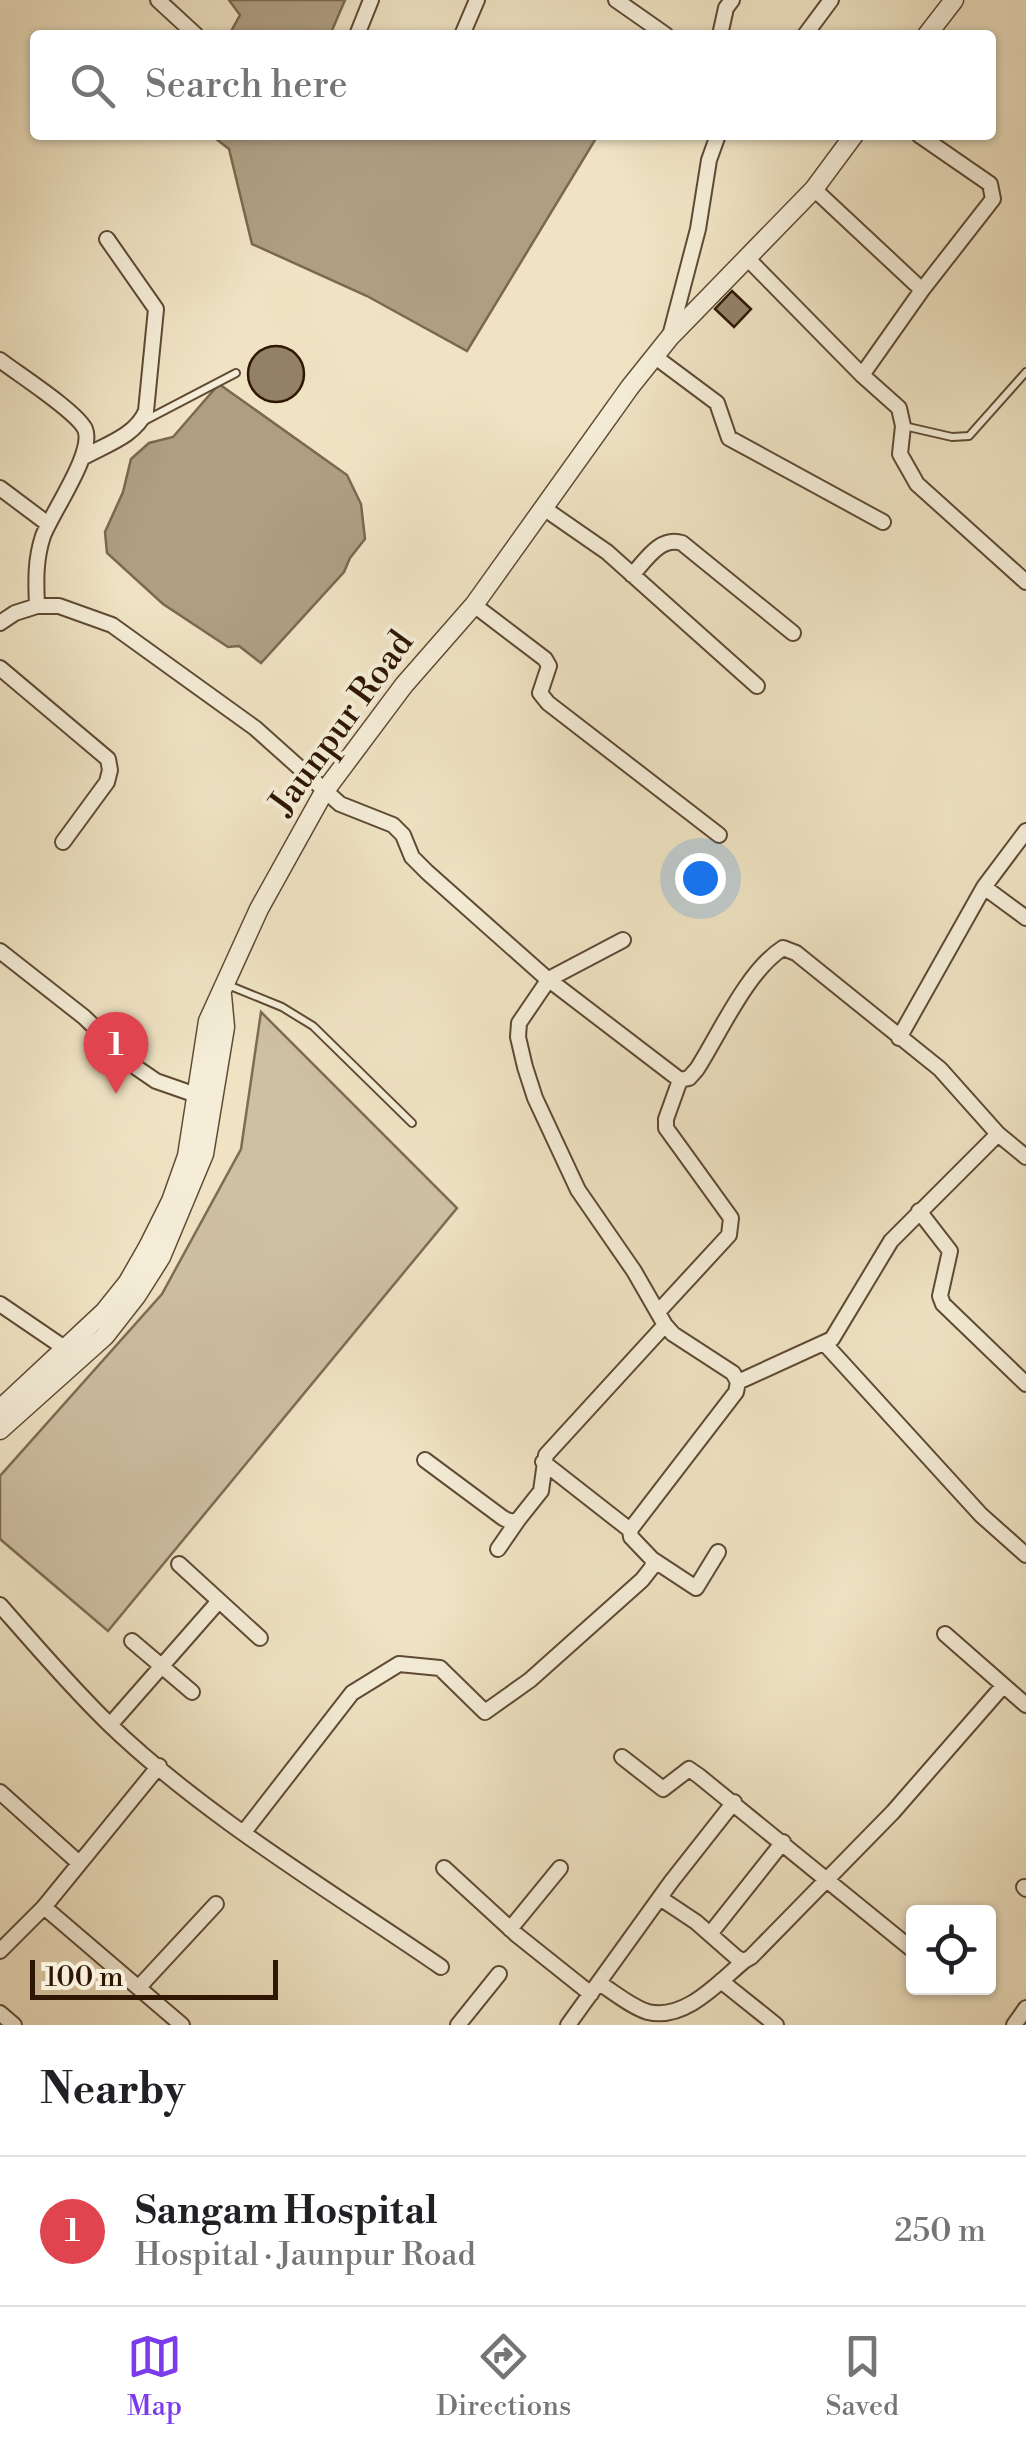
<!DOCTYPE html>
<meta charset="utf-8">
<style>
:root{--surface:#fff;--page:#f6f6f6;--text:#202124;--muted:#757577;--line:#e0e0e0;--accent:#7c3aed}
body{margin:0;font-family:"Libre Bodoni",serif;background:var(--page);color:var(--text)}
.controls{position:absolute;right:30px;bottom:30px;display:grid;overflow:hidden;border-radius:10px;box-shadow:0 2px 8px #0004}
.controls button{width:90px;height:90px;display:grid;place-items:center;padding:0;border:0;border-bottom:2px solid var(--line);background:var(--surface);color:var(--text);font:50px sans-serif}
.scale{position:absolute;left:30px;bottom:25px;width:248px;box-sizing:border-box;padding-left:10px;border:5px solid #2f1704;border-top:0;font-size:28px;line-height:35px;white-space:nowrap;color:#2f1704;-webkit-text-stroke:8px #f5edd8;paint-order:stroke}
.you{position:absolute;left:700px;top:878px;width:35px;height:35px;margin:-25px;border:8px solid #fff;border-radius:50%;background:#1a73e8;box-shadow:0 0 0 15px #1a73e833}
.badge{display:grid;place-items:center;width:65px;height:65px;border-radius:50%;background:var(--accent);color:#fff;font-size:32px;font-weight:700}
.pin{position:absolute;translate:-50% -82px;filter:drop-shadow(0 2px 5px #0008)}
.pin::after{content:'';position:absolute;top:52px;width:35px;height:30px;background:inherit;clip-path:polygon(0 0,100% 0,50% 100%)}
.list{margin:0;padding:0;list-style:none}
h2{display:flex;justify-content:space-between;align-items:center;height:130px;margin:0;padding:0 40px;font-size:42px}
h2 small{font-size:32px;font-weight:400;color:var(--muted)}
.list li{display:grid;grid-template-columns:65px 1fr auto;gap:30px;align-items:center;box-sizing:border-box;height:150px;padding:0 40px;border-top:2px solid var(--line)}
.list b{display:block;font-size:38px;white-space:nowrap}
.list p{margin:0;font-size:32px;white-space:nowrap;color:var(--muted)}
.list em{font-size:32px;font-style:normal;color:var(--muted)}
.icon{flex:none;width:55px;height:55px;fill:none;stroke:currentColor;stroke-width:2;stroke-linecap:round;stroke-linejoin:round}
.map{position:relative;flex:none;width:1026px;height:2025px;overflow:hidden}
.search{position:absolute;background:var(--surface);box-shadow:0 2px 8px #0004;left:30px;right:30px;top:30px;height:110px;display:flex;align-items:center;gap:25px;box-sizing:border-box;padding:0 35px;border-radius:10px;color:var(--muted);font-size:38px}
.sheet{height:280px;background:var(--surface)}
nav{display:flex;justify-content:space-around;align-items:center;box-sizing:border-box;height:140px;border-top:2px solid var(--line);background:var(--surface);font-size:28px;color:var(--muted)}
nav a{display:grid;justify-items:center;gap:5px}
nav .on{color:var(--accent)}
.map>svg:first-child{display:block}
</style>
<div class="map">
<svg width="1026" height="2025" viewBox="0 0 1026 2025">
<rect width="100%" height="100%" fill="#efe3c3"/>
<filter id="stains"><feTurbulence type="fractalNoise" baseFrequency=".002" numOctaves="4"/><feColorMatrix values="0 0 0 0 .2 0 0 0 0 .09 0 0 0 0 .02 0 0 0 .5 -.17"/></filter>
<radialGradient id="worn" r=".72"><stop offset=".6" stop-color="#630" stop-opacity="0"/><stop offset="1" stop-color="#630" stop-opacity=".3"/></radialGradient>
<!-- green -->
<path fill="#cec0a3" stroke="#7e6c54" stroke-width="2.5" d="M261,1012L457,1208L108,1631L0,1539V1476L162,1294L241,1149Z"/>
<!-- water -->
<path fill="#ae9e82" stroke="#7b6850" stroke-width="2.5" d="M229,0H345L330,35H229L240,15Z
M211,135H598L467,351L367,296L252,244L229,149Z
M219,384L347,475L361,504L365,539L350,558L344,572L261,663L239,646L228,647L163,604L107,553L105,532L123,492L131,459L149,443L173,437Z"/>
<!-- building -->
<path fill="#938167" stroke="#2f1704" stroke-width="2.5" d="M732,291L751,309L734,327L715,309Z
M248 374a28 28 0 1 1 56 0a28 28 0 1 1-56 0Z"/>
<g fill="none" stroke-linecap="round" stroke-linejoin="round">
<!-- service casing -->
<g stroke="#5f4a34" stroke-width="10">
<path id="service" d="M146,420L236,373
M904,426L952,437L969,436L1026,372
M228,985L282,1007L313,1026L412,1123"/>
</g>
<!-- minor casing -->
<g stroke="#5f4a34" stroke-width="18">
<path id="minor" d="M158,0L196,35
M616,0L666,35
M357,35L371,0
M462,35L477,0
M720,35L726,8L732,0
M805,35L831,0
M814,189L922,290
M748,259L862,375L899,408L903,426L900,454L917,484L1026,582
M670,336L698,229L709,160L718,135
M654,356L717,403L729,438L883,522
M0,360C18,374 76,411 85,429C95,452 52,512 43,536C35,560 36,582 37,606
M862,375L922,290L993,199L990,184L919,135
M84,457C107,444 135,436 146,411L156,309L107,239
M0,488L48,524
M545,509L607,552L757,686
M632,575C646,560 660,536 682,543L793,633
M474,605L545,659L549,666L540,693L548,703L719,835
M0,623L15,613L37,606H59L112,625L255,728L340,804L393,825L403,835L412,857L427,872L544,976L680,1080L689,1078L697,1069C720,1033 747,971 783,948L796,953L940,1069L998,1134L1026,1157
M0,668L108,759L110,770L107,782L63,842
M984,887L1026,831
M0,951L84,1017L137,1068L156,1081L202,1097
M899,1038L984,887L1026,918
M919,1211L950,1251L940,1296L943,1304L1026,1384
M0,1304L66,1349
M658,1312L729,1235L731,1218L666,1128V1119L680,1080
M825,1344L981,1515L1026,1555
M738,1382L832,1339L891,1241L998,1134
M425,1460L503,1518L511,1522L518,1520L541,1491L546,1455L665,1325
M543,1462L630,1530
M498,1549L518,1520
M652,1559L696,1588L718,1552
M179,1564L260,1638
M0,1605C35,1645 70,1686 108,1723C203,1815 332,1892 441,1967
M945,1634L1026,1705
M132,1641L192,1692
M110,1725L218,1602
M622,1757L663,1789L689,1769L699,1776L914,1951
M0,1792L79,1863
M244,1832L352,1693L399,1664L440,1668L485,1712L530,1680L642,1580L653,1566L652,1559L631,1537L630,1530L736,1392L738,1382L733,1373L673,1334L665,1325L634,1271L578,1190L535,1098L525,1067L518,1037L519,1023L549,979L623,940
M444,1868L517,1935L591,1994
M1024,1887L1026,1889
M660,1898L696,1922L737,1958L744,1961L751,1957L893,1812L1003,1686
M44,1907L182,2025
M510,1929L560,1868
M710,1934L783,1842
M0,1951L44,1907L159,1766
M721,1981L776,2025
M599,1983C614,1992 631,2007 648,2012C685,2021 719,1982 744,1961
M139,1987L216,1904
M0,2013L14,2025
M458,2025L499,1974
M568,2025L671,1882L734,1802
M1014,2025L1026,2008"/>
</g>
<!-- tertiary casing -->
<g stroke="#5f4a34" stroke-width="21">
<path id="tertiary" d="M927,35L954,0
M0,1409L104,1312L128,1282L148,1247L171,1201L187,1156L208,1021L259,909L324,792L404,685L474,605L630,387L670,337L814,189L854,135
M0,1430L105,1336L137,1295L161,1257L204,1154L225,1027L222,995"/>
</g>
<!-- service -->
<use href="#service" stroke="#f5edd8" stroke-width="6"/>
<!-- minor -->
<use href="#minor" stroke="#f5edd8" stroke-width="14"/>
<!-- tertiary -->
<use href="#tertiary" stroke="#f5edd8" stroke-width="18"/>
</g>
<g text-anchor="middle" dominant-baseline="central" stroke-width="8" stroke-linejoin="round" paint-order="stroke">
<!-- street labels -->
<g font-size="35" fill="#2f1704" stroke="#f5edd8">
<text transform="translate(342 723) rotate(-54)">Jaunpur Road</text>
</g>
</g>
<rect width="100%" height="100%" filter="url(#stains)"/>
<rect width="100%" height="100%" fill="url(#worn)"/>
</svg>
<div class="controls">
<button><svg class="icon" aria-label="locate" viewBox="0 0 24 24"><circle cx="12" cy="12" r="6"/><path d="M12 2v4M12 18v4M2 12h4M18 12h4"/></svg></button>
</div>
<div class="scale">100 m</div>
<div class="you"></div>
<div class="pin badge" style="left:116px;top:1094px;background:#e0444e">1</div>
<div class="search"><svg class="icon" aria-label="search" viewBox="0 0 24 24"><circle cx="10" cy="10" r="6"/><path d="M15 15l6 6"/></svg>Search here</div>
</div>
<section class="sheet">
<h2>Nearby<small></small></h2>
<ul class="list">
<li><span class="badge" style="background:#e0444e">1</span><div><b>Sangam Hospital</b><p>Hospital · Jaunpur Road</p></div><em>250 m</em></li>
</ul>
</section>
<nav>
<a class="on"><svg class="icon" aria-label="map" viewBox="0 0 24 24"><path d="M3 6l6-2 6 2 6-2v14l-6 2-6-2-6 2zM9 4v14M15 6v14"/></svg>Map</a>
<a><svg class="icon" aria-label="directions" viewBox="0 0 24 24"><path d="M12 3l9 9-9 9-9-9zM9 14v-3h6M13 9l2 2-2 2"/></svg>Directions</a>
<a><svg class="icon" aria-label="saved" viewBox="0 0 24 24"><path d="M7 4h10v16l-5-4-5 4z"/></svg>Saved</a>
</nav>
